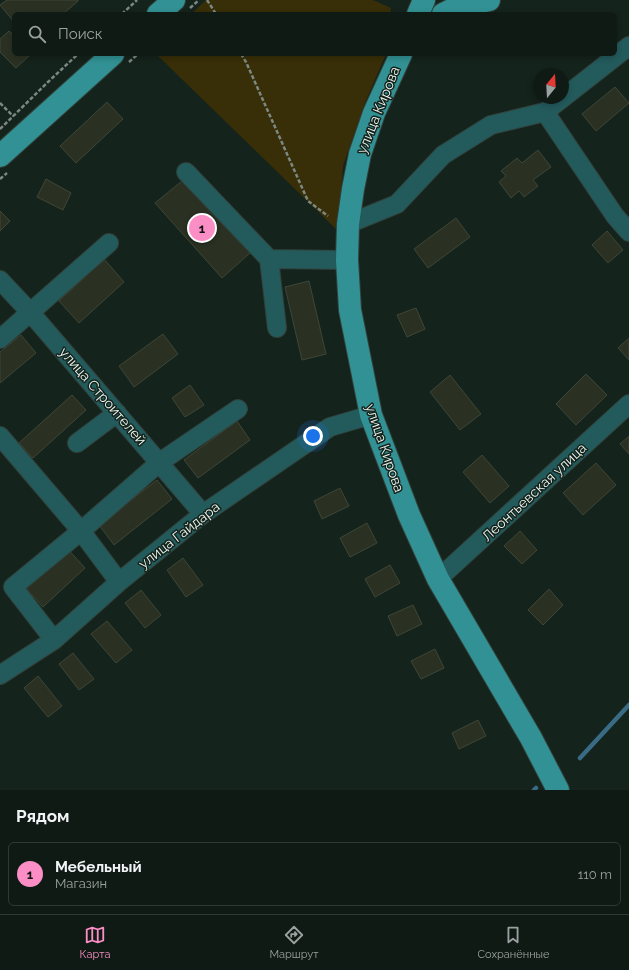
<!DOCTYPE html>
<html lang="ru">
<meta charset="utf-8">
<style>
:root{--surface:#0f1a15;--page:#1d2722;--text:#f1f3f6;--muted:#9ba1a0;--line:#2f3834;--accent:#fb8fc5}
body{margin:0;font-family:Raleway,sans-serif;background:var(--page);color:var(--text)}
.compass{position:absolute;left:533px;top:68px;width:36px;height:36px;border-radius:50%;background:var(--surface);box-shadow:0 2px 6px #0003;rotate:18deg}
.you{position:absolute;left:313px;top:436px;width:14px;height:14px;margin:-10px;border:3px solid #fff;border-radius:50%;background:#1a73e8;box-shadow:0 0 0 6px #1a73e833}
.badge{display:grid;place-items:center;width:26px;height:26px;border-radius:50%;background:var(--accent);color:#111;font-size:13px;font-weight:700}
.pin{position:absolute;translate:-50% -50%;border:2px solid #fff;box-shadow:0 1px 4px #0006}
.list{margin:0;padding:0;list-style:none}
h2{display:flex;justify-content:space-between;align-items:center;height:52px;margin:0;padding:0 16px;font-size:17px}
h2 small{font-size:13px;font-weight:400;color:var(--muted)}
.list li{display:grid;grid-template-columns:26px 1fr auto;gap:12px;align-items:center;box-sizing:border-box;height:64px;margin:0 8px 8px;padding:0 8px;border:1px solid var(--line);border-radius:6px}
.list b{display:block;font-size:15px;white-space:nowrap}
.list p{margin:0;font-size:13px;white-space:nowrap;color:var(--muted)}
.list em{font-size:13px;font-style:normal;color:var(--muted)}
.icon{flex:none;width:22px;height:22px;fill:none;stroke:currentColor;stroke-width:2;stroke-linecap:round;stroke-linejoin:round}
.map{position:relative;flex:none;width:629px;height:790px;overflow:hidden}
.search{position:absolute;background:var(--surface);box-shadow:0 2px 6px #0003;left:12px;right:12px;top:12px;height:44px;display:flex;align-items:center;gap:10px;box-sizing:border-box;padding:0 14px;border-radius:6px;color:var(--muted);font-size:15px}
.sheet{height:124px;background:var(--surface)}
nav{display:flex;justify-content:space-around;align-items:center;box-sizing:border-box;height:56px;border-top:1px solid var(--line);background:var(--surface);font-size:11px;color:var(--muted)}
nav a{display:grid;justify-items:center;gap:2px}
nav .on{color:var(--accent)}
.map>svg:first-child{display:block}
</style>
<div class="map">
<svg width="629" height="790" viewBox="0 0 629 790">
<rect width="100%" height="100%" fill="#14231c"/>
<!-- green -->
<path fill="#382e07" d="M206,0H373L391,8L390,14H191Z
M156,54H386L365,103L343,166L338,231Z"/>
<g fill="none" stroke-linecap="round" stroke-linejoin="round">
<!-- stream -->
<path stroke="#3a6b85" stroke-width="4.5" d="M580,758L629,705
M534,790L536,788"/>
</g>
<!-- building -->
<path fill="#2a3123" stroke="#3f4637" d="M7,0H78V1L63,14H14V22L0,5Z
M9,31L14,36V54H31L16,68L0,52V39Z
M615,87L629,103L596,131L582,114Z
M107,102L123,119L76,163L60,146Z
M538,150L551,167L533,180L538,186L524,197L519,191L511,198L499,182L506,176L501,171L517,158L522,163Z
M46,179L71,193L63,210L37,197Z
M182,181L250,253L222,278L155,203Z
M0,211L10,221L0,231Z
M456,218L470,237L428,268L414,249Z
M607,231L623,250L608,263L592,245Z
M104,259L124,282L79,323L59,301Z
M309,281L326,354L302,360L285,287Z
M416,308L425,329L407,337L397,315Z
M163,334L178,354L134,387L119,366Z
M21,335L36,353L0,383V352Z
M629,338V360L618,348Z
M586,374L607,395L576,425L556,404Z
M450,375L481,414L460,430L430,392Z
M190,385L204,405L185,417L172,398Z
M72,395L86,410L33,458L19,443Z
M237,421L250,440L198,478L184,460Z
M629,436V454L620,444Z
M482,455L509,486L490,503L463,472Z
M596,463L616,485L583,515L563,493Z
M157,480L172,499L114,545L99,525Z
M340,488L349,506L322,519L314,501Z
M367,523L377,543L350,557L340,538Z
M520,531L537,550L522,564L504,546Z
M65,546L85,568L43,607L23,585Z
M183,558L203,585L186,597L167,570Z
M390,565L400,583L375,597L365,579Z
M549,589L563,605L543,625L528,610Z
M141,590L161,615L145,628L125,603Z
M413,605L422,624L397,636L388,616Z
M107,621L132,650L116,663L91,634Z
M435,649L444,668L421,679L411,661Z
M73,653L94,679L79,690L59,664Z
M38,676L62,706L48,717L24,688Z
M478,720L486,736L459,749L452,733Z"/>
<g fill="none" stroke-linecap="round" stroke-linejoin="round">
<!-- minor casing -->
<g stroke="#32413a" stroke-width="20">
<path id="minor" d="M545,112L615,216L629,232
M186,172L269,259
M348,224L397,204L443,155L491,125L545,112L629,46
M0,280L30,312L203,514
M277,328L269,259L347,260
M0,339L109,243
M0,436L81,531L119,582
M77,443L117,413
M438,579L629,404
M54,640L13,587L81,531L160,462L238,409
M0,675L54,640L119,582L203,514L330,427L371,415"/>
</g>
<!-- major casing -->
<g stroke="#32413a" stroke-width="24">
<path id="major" d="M158,14L174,0
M418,14L424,0
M443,14L453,9L489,0
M401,54L374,113L360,154L353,189L348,224L347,260L350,310L371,415L409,515L438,579L531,738L558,790
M0,156L113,54"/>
</g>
<!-- path -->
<path stroke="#7c8983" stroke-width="2.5" stroke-dasharray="4 2" stroke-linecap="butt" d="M207,0L216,14
M190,8L199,0
M122,14L137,0
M241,54L246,62L308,201L328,216
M129,62L138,54
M0,103L13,116
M0,129L48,82L78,54
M0,179L7,173"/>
<!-- minor -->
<use href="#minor" stroke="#235a5c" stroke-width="18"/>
<!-- major -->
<use href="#major" stroke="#329194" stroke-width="22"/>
</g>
<g text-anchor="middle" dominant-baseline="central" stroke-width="3" stroke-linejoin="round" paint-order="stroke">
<!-- street labels -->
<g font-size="14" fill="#edf7f2" stroke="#14231c">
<text transform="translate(378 110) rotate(-68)">улица Кирова</text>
<text transform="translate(103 396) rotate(49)">улица Строителей</text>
<text transform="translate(385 448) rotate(71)">улица Кирова</text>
<text transform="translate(534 492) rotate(-43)">Леонтьевская улица</text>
<text transform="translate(179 535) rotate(-38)">улица Гайдара</text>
</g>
</g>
</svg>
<svg class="compass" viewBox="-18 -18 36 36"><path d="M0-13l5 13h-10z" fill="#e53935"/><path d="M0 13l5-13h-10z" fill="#9ba1a0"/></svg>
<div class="you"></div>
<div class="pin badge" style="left:202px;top:228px">1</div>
<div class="search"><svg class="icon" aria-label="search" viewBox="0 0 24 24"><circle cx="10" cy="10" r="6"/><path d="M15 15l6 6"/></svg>Поиск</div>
</div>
<section class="sheet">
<h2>Рядом<small></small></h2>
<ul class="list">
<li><span class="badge">1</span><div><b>Мебельный</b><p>Магазин</p></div><em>110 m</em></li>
</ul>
</section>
<nav>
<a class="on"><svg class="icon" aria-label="map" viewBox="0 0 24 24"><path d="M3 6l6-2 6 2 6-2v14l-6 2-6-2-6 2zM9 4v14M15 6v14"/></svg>Карта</a>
<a><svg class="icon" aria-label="directions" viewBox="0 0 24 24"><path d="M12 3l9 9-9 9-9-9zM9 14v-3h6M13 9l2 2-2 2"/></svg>Маршрут</a>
<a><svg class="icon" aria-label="saved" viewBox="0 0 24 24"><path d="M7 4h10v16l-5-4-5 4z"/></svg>Сохранённые</a>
</nav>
